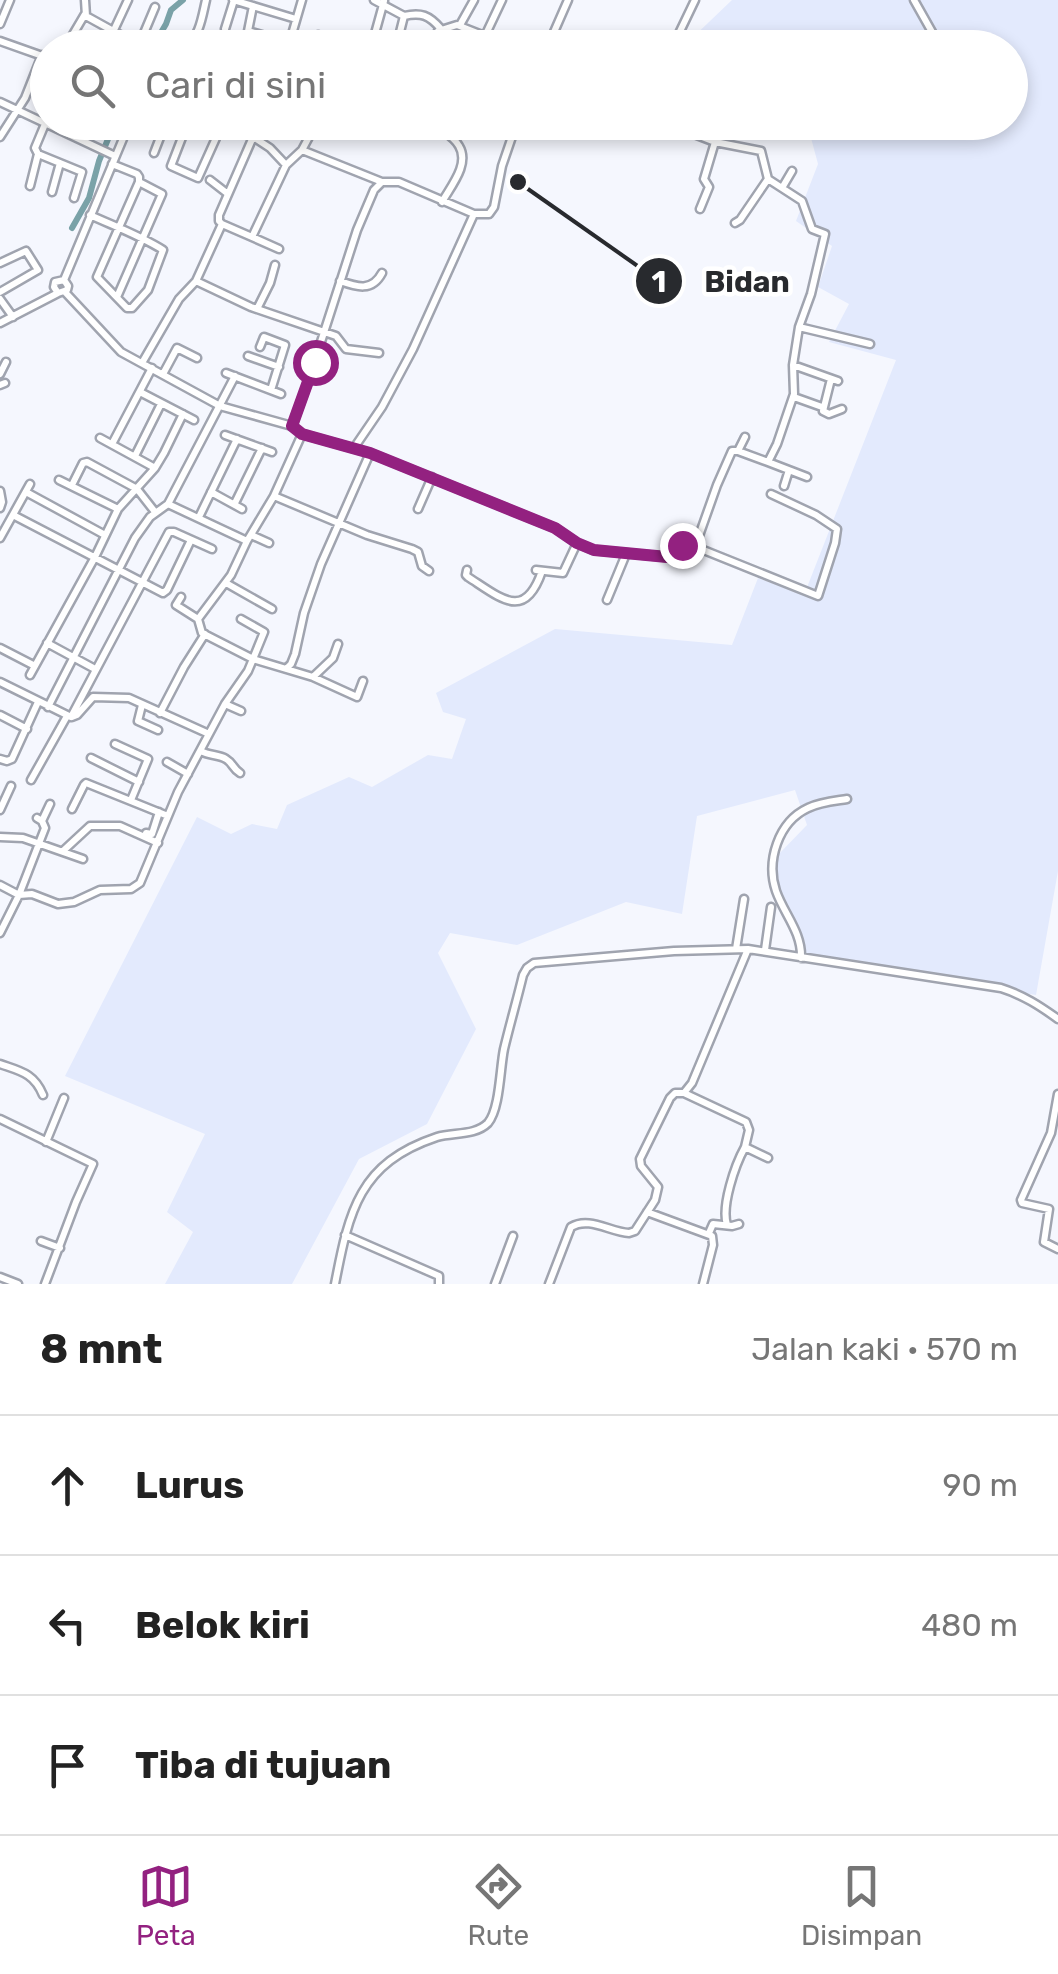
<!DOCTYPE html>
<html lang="id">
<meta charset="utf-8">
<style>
:root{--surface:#fff;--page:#f6f6f6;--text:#222;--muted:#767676;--line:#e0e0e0;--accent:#932180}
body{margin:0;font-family:Rubik,sans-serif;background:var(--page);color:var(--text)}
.stop{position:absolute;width:30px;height:30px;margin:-22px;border:8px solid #932180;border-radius:50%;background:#fff}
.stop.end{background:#932180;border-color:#fff;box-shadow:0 2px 10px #0008}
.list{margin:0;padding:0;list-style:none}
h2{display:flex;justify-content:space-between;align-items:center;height:130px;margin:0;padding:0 40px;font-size:42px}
h2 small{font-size:32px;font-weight:400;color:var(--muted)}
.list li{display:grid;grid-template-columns:65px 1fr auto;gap:30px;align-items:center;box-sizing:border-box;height:140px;padding:0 40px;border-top:2px solid var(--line)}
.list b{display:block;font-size:38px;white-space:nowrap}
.list em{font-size:32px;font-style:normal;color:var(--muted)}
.icon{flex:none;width:55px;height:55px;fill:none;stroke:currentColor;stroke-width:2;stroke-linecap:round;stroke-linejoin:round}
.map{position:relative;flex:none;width:1058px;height:1284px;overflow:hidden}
.search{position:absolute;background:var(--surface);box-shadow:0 5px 15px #0003;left:30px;right:30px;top:30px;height:110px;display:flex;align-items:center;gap:25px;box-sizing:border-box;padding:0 35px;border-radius:55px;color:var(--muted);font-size:38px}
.sheet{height:550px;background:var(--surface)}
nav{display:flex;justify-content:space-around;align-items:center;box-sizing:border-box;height:140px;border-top:2px solid var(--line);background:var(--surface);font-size:28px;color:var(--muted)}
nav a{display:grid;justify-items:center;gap:5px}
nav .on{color:var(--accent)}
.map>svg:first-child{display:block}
</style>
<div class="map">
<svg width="1058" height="1284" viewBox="0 0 1058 1284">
<rect width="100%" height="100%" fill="#f5f7fe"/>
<!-- built -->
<path fill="#e3eafd" d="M732,0H1058V871L1036,995L807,959L782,902L775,858L807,825L795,790L697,816L682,914L626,902L517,945L450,933L438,953L476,1029L427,1124L359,1159L292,1284H165L193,1232L167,1212L205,1134L65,1076L197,817L231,834L252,824L277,829L287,805L349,777L372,787L428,755L452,759L466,719L443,712L436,693L555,629L732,645L758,578L804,595L896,360L829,342L849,304L818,287L832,246L796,221L818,164L807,123L1010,122V48L805,47L776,32L768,47L692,48L686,44Z"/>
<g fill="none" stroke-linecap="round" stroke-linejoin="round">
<!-- canal -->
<path stroke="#7aa2a8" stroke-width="6" d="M152,48L166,24L171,10L183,0
M72,228L89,198L99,161L115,122"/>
<!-- street casing -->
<g stroke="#a0a4af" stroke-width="11">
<path id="street" d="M85,0L86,16L144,48
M233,0L296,19
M374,0L404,16L396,48
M914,0L941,48
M253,6L248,31L290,43
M404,16C421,12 429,15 441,29
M0,24L10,0
M460,25L474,0
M225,29L234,0
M114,30L128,0
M485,36L502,0
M0,41L48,58
M193,42L212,48
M139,45L155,7
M65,48L85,14
M185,48C200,36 202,17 206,0
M288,48L302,0
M313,48L318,35
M371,48L384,1
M430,48L438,31L457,25L485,36L503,48
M547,48L568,0
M672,48L695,0
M0,102L115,156
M188,122L171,166L198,178L216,138L215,131L206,122
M433,122C440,130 454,136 459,146C470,164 451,186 442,202
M663,122L715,142L761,151L768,179L802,201L812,229L825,234L811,294L799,327L793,365L794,394L777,444L768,462L738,451H732L717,485L695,547
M250,124V122
M393,125L394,122
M241,129L270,148L286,165
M0,137L25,98L42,55
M302,150L382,182
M154,153L166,122
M38,154L82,172L74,198
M112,164L137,174L139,177V182L162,194L117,297
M210,180L228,194
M30,186L38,154L35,148L45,124
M782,188L792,171
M52,192L60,163
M700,209L709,187L704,179L715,142
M90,215C114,226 141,236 163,250L148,290L132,308H127L97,277L139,182
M735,223L740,220L768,179
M222,224L252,237L286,165L302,150L317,122
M252,237L279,249
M0,263L26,251L38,270L0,292
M64,280L55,282L54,287L58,293L67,290L68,286L64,280L130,122
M196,281L251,307L336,336L346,349L379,353
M340,281C357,287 372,292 382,273
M65,292L121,352L220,406L292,426L302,434L370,453L555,528L577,543L593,550L667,557L673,555L684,544L691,545L818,596L835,543L837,529L816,515L771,494
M0,299L13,317
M257,309L270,283L275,265
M0,323L58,293
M799,327L870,344
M260,347L264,337L285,345L271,390
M248,356L279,367
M142,363L179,299L196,281L222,224L219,221V215L253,137
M793,365L838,381
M226,373L281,394
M0,374L6,362
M163,374L177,348L197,358
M831,379L823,411L829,414L842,409
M0,385L5,383
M140,392L194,420
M794,397L822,407
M292,426L309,379L357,230L374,190L382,182H399L474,214H489L494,207L502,166L517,122
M225,435L272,452
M112,444L152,368
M354,448L382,407L413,349L474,214
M738,451L745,437
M135,456L161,404
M768,462L807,477
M155,468L164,453L183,414
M59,480L118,509
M72,485L83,463L87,462L137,489L155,512
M784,486L789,470
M0,491L2,502L0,508
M26,492L105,535
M211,492L242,509
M274,496L367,535L412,549L418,552L422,566L429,571
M235,503L262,448
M168,504L247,541
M418,509L432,477
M13,515L163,593L167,590L191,540
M199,517L237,439
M251,535L269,543
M0,538L30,484
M467,570L466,575L468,577C502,599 525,621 542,571
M536,570L563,573L577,543
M226,583L272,609
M181,597L176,605L198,619
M607,600L626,554
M241,619L264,632L253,659L313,677L357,697L363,681
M47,643L95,669
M0,648L35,666
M287,668L291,664L295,654L304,613L321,564L370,453
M30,675L95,557L118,509L155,468L100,438
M313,677L333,658L338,644
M0,682L71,717
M225,704L241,711
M142,705L138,721L158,730
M48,707L135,538L150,517L168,504L235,376
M160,713L184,667L205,634
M0,715L27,729
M71,717L169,532H174L212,549
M72,717L77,715L93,697L129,698L209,734
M115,744L148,759L131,800
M201,751C209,756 218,754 226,759C233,763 233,769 240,773
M91,758L139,782
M0,759L7,761L12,759L38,702
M167,762L188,774
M31,780L67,716
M72,809L84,785L86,783L168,816
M0,810L11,786
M42,821L50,804
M146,833L152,834L159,812
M0,837L23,838L83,859
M63,851L90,826H120L158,843
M0,885L19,895L32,894L58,904L74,902L100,890L131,889L140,883L178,792L225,704L248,671L253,659L202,633L198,619L231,575L247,541L274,496L302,434
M0,933L19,895L45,828L42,821L37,818
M736,949L744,899
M765,950L771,907
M801,958C802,932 784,914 776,891C766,861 778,822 808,808C820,802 834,801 847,799
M0,1064C20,1071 34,1073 43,1095
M684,1093L746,1122L749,1130L745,1147L768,1158
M1058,1094L1051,1133L1021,1200L1022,1203L1049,1209L1044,1242L1058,1249
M0,1119L93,1164L76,1202L45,1284
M46,1142L64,1098
M647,1212L712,1236L713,1245L703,1284
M727,1225C721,1206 735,1165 745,1147
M709,1233L713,1224L732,1226L739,1224
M345,1235L439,1276V1284
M41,1241L60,1248
M0,1277L18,1284
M335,1284C349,1211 359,1163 437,1137C453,1132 475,1136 488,1123C500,1109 500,1068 504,1049C510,1024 517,1000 523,975L527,968L534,963L674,951L748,949L1001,988C1023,995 1040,1006 1058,1019
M495,1284L513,1236
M549,1284L571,1227C589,1216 610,1232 629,1233L635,1231L655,1200L658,1187L641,1166L640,1159L670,1098L675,1093H684L692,1083L748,949"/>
</g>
<!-- street -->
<use href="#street" stroke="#fff" stroke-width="6"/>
</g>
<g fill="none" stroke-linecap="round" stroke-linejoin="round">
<!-- route -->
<path stroke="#932180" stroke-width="12" d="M315,362L292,426L302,434L370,453L555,528L577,543L594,550L667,557L673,555L682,545"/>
</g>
<!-- callouts -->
<path fill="none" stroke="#282a2e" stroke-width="4" d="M518 182L659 281"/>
<g fill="#282a2e" stroke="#fff" stroke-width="4">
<circle cx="518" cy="182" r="10"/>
<circle cx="659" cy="281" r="25"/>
</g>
<g font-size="30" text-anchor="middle" font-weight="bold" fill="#fff">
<text x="659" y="292">1</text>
</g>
<g font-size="30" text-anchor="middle" font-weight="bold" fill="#282a2e" stroke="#fff" stroke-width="9" stroke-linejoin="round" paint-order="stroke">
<text x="747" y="292">Bidan</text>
</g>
</svg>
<div class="stop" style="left:315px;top:362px"></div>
<div class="stop end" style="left:682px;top:545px"></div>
<div class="search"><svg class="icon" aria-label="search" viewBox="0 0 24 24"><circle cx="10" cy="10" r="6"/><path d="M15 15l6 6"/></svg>Cari di sini</div>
</div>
<section class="sheet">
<h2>8 mnt<small>Jalan kaki · 570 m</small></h2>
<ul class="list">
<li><svg class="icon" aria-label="ahead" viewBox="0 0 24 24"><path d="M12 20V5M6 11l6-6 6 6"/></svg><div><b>Lurus</b></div><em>90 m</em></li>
<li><svg class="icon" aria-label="left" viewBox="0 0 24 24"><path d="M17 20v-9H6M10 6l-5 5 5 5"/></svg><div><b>Belok kiri</b></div><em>480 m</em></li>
<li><svg class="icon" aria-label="arrive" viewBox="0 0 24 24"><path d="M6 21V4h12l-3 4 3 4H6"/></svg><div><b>Tiba di tujuan</b></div></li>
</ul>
</section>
<nav>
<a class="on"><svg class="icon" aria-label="map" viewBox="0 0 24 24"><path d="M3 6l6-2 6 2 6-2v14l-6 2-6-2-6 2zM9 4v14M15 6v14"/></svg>Peta</a>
<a><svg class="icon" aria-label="directions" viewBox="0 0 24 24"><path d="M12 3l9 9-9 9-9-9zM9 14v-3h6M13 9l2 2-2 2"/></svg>Rute</a>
<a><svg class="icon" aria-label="saved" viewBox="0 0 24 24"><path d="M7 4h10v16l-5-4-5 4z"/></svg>Disimpan</a>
</nav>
